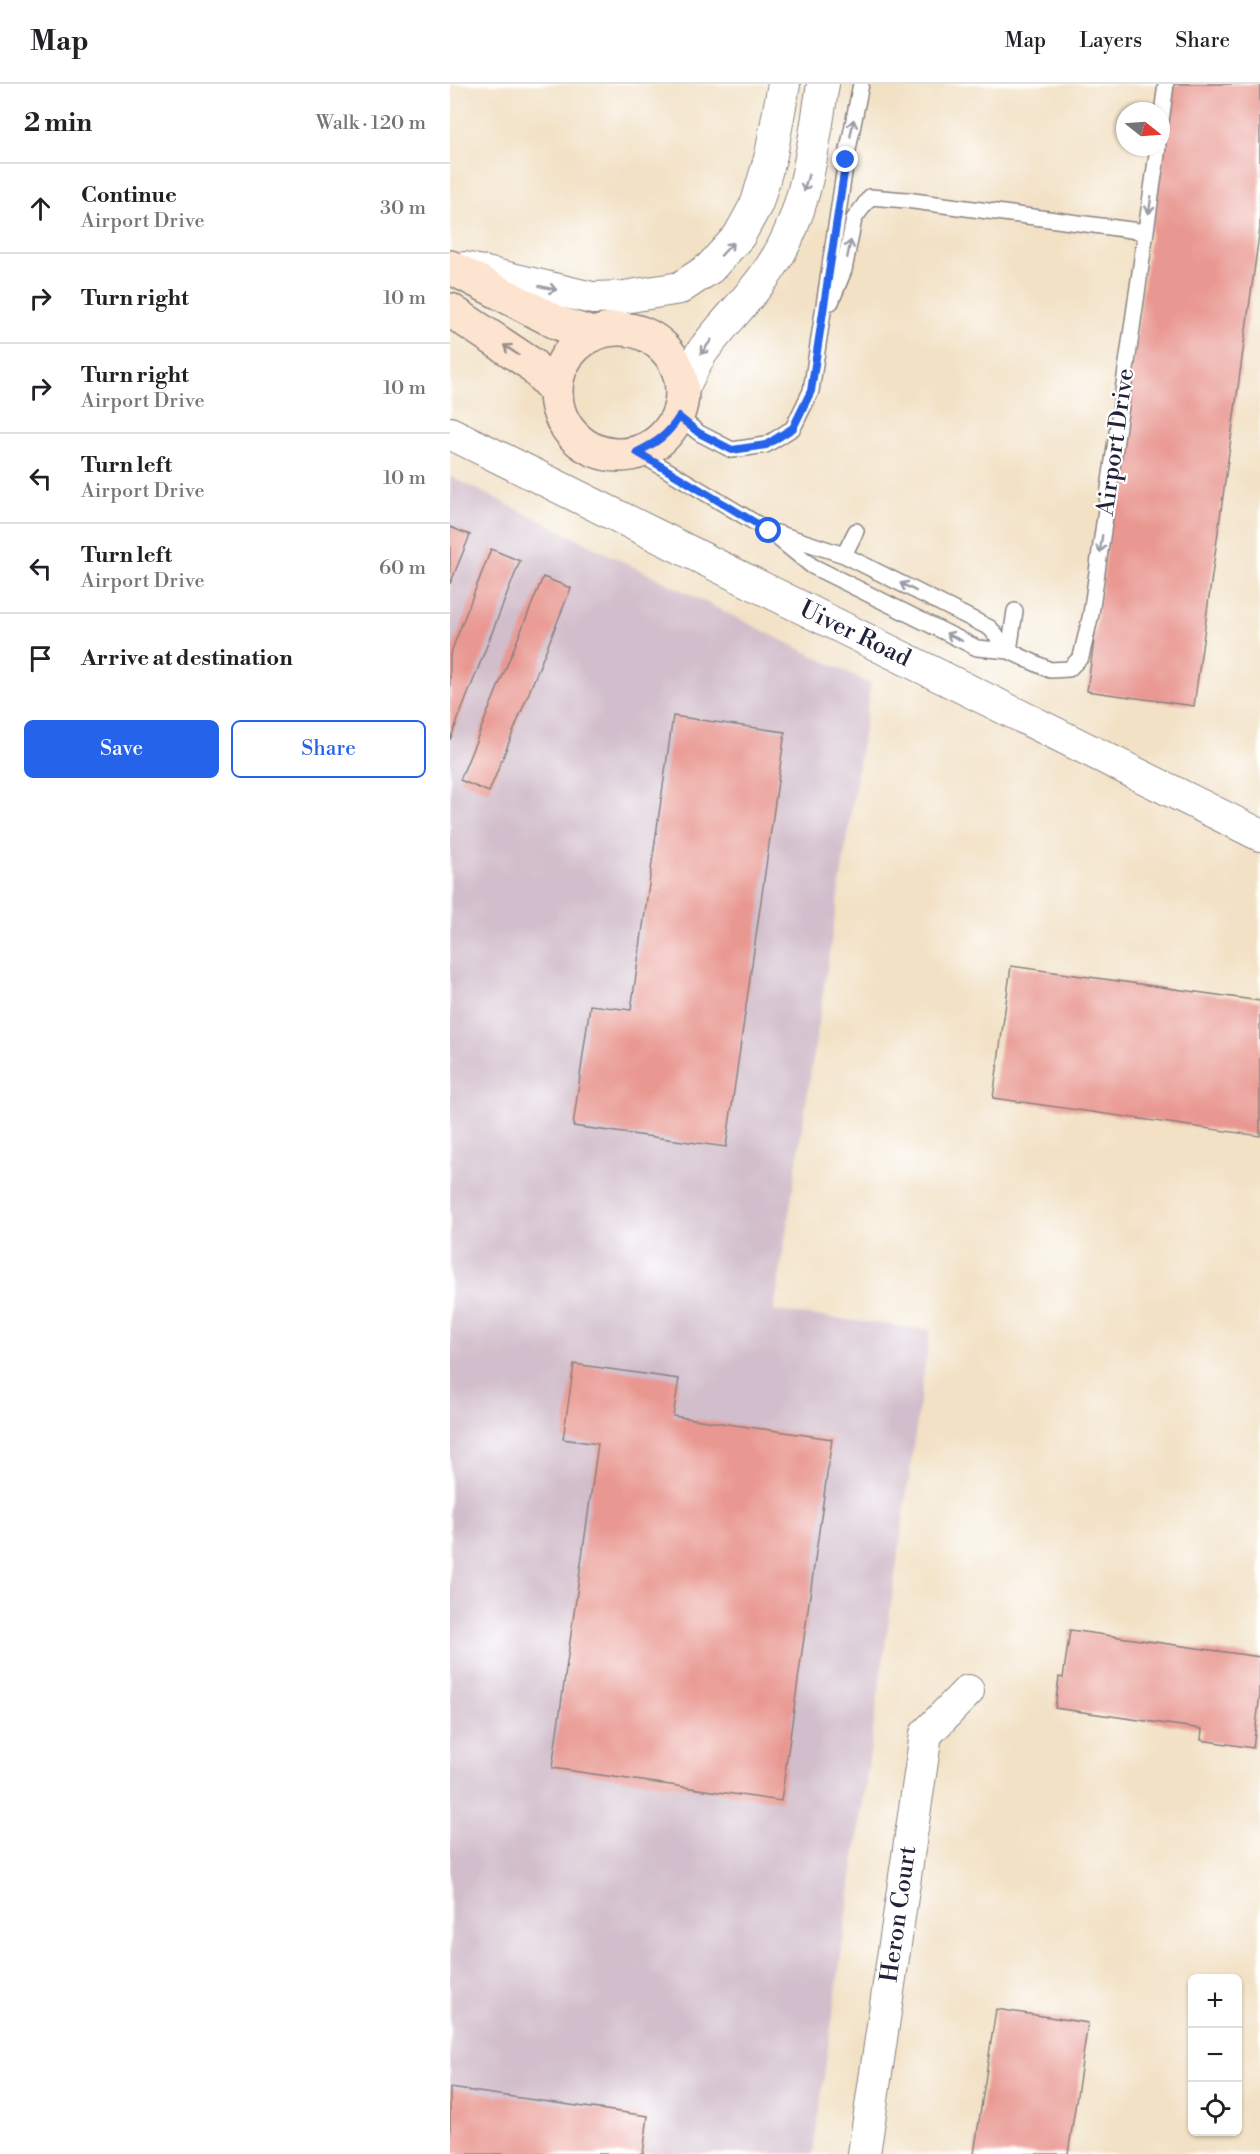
<!DOCTYPE html>
<meta charset="utf-8">
<style>
:root{--surface:#fff;--page:#f6f6f6;--text:#202124;--muted:#757577;--line:#e0e0e0;--accent:#2563eb}
body{margin:0;font-family:"Libre Bodoni",serif;background:var(--page);color:var(--text)}
.controls{position:absolute;right:18px;bottom:18px;display:grid;overflow:hidden;border-radius:9px;box-shadow:0 2px 4px #0004}
.controls button{width:54px;height:54px;display:grid;place-items:center;padding:0;border:0;border-bottom:2px solid var(--line);background:var(--surface);color:var(--text);font:30px sans-serif}
.compass{position:absolute;left:666px;top:18px;width:54px;height:54px;border-radius:50%;background:var(--surface);box-shadow:0 2px 4px #0004;rotate:107deg}
.stop{position:absolute;width:18px;height:18px;margin:-14px;border:4px solid #2563eb;border-radius:50%;background:#fff}
.stop.end{background:#2563eb;border-color:#fff;box-shadow:0 2px 6px #0008}
.list{margin:0;padding:0;list-style:none}
h2{display:flex;justify-content:space-between;align-items:center;height:78px;margin:0;padding:0 24px;font-size:26px}
h2 small{font-size:20px;font-weight:400;color:var(--muted)}
.list li{display:grid;grid-template-columns:39px 1fr auto;gap:18px;align-items:center;box-sizing:border-box;height:90px;padding:0 24px;border-top:2px solid var(--line)}
.list b{display:block;font-size:22px;white-space:nowrap}
.list p{margin:0;font-size:20px;white-space:nowrap;color:var(--muted)}
.list em{font-size:20px;font-style:normal;color:var(--muted)}
.actions{display:flex;gap:12px;padding:18px 24px}
.actions a{flex:1;padding:14px 0;border:2px solid var(--accent);border-radius:9px;text-align:center;font-size:21px;color:var(--accent)}
.actions .main{background:var(--accent);color:#fff}
.icon{flex:none;width:33px;height:33px;fill:none;stroke:currentColor;stroke-width:2;stroke-linecap:round;stroke-linejoin:round}
.map{position:relative;flex:none;width:810px;height:2070px;overflow:hidden}
header{display:flex;align-items:center;gap:36px;box-sizing:border-box;height:84px;padding:0 30px;background:var(--surface);border-bottom:2px solid var(--line)}
header strong{font-size:28px}
nav{display:flex;gap:33px;margin-inline-start:auto;font-size:21px}
main{display:flex}
aside{flex:1;background:var(--surface)}
.map>svg:first-child{display:block}
</style>
<header>
<strong>Map</strong>
<nav><a>Map</a><a>Layers</a><a>Share</a></nav>
</header>
<main>
<aside>
<h2>2 min<small>Walk · 120 m</small></h2>
<ul class="list">
<li><svg class="icon" aria-label="ahead" viewBox="0 0 24 24"><path d="M12 20V5M6 11l6-6 6 6"/></svg><div><b>Continue</b><p>Airport Drive</p></div><em>30 m</em></li>
<li><svg class="icon" aria-label="right" viewBox="0 0 24 24"><path d="M7 20v-9h11M14 6l5 5-5 5"/></svg><div><b>Turn right</b></div><em>10 m</em></li>
<li><svg class="icon" aria-label="right" viewBox="0 0 24 24"><path d="M7 20v-9h11M14 6l5 5-5 5"/></svg><div><b>Turn right</b><p>Airport Drive</p></div><em>10 m</em></li>
<li><svg class="icon" aria-label="left" viewBox="0 0 24 24"><path d="M17 20v-9H6M10 6l-5 5 5 5"/></svg><div><b>Turn left</b><p>Airport Drive</p></div><em>10 m</em></li>
<li><svg class="icon" aria-label="left" viewBox="0 0 24 24"><path d="M17 20v-9H6M10 6l-5 5 5 5"/></svg><div><b>Turn left</b><p>Airport Drive</p></div><em>60 m</em></li>
<li><svg class="icon" aria-label="arrive" viewBox="0 0 24 24"><path d="M6 21V4h12l-3 4 3 4H6"/></svg><div><b>Arrive at destination</b></div></li>
</ul>
<div class="actions"><a class="main">Save</a><a>Share</a></div>
</aside>
<div class="map">
<svg width="810" height="2070" viewBox="0 0 810 2070">
<rect width="100%" height="100%" fill="#fff"/>
<filter id="ink" filterUnits="userSpaceOnUse"><feTurbulence type="fractalNoise" baseFrequency=".0167" numOctaves="2"/><feDisplacementMap in="SourceGraphic" scale="12" xChannelSelector="R" yChannelSelector="G"/><feConvolveMatrix kernelMatrix="1 2 1 2 8 2 1 2 1" color-interpolation-filters="sRGB"/></filter>
<filter id="wash" filterUnits="userSpaceOnUse"><feTurbulence type="fractalNoise" baseFrequency=".008" numOctaves="4" result="noise"/><feDisplacementMap in="SourceGraphic" scale="24" xChannelSelector="R" yChannelSelector="G"/><feGaussianBlur stdDeviation="1.35" result="paint"/><feColorMatrix in="noise" values="0 0 0 0 0 0 0 0 0 0 0 0 0 0 0 0 0 1.4 0 .05"/><feComposite in="paint" operator="in"/></filter>
<g filter="url(#wash)">
<rect width="100%" height="100%" fill="#f2e1c5"/>
<!-- industrial -->
<path fill="#d1bdcb" d="M0,392L421,600L324,1227L480,1246L363,2070H0Z"/>
<g id="blocks">
<!-- building -->
<path fill="#e99891" d="M721,0H810V144L744,622L637,607Z
M0,443L20,451L0,500Z
M41,465L70,477L0,656V571Z
M93,493L121,504L39,708L10,696Z
M223,632L335,648L276,1063L123,1042L140,921L181,926Z
M561,882L810,917V1052L543,1014Z
M124,1280L229,1295L223,1332L382,1355L331,1717L102,1684L148,1360L113,1355Z
M620,1546L810,1573V1611L803,1664L751,1656L752,1645L605,1624L609,1593L613,1594Z
M546,1925L638,1939L618,2070H524Z
M0,2004L198,2032L193,2070H0Z"/>
</g>
</g>
<g filter="url(#ink)">
<use href="#blocks" fill-opacity="0" stroke="#8a8280" stroke-width="1.5"/>
<g fill="none" stroke-linecap="round" stroke-linejoin="round">
<!-- lane casing -->
<g stroke="#8a8280" stroke-width="18">
<path id="lane" d="M711,37L716,0
M381,218L394,186L404,135L420,113L456,116L696,148
M229,333L249,349L282,366L316,361L343,344L361,307L396,76L411,0
M187,368L319,447L362,482L527,564L559,567L600,586L619,585L631,573L641,530L708,63
M327,449L394,471L540,544L559,567
M394,471L406,447
M559,567L565,527"/>
</g>
<!-- street casing -->
<g stroke="#8a8280" stroke-width="34">
<path id="street" d="M15,184L142,214L174,213L230,204L260,184L289,152L307,119L321,71L334,0
M233,304C240,291 246,275 255,264C276,236 302,212 321,183C357,130 363,62 373,0
M0,349L810,751
M414,2070L476,1650L518,1607"/>
</g>
<!-- secondary casing -->
<g stroke="#8a8280" stroke-width="36">
<path id="secondary" d="M0,183L108,239L142,250
M0,226L81,280L104,305
M106 308a63 63 0 1 1 126 0a63 63 0 1 1-126 0Z"/>
</g>
<!-- lane -->
<use href="#lane" stroke="#fff" stroke-width="15"/>
<!-- street -->
<use href="#street" stroke="#fff" stroke-width="32"/>
<!-- secondary -->
<use href="#secondary" stroke="#fde4d0" stroke-width="33"/>
</g>
<!-- one-way arrows -->
<defs><path id="oneway-shaft" d="M-6 0H5M1.5-3L5.5 0L1.5 3" fill="none" stroke-width="1.6" stroke-linecap="round" stroke-linejoin="round" transform="scale(1.5)"/></defs>
<g stroke="#9c9ca7">
<use href="#oneway-shaft" transform="translate(402 44) rotate(-79)"/>
<use href="#oneway-shaft" transform="translate(356 99) rotate(106)"/>
<use href="#oneway-shaft" transform="translate(700 121) rotate(98)"/>
<use href="#oneway-shaft" transform="translate(277 165) rotate(-47)"/>
<use href="#oneway-shaft" transform="translate(399 165) rotate(-79)"/>
<use href="#oneway-shaft" transform="translate(98 204) rotate(13)"/>
<use href="#oneway-shaft" transform="translate(256 263) rotate(127)"/>
<use href="#oneway-shaft" transform="translate(651 460) rotate(98)"/>
<use href="#oneway-shaft" transform="translate(458 503) rotate(-153)"/>
<use href="#oneway-shaft" transform="translate(504 553) rotate(-154)"/>
</g>
<use stroke="#9a8d8d" href="#oneway-shaft" transform="translate(61 266) rotate(-146)"/>
</g>
<g fill="none" stroke-linecap="round" stroke-linejoin="round" filter="url(#ink)">
<!-- route -->
<path stroke="#2563eb" stroke-width="8" d="M319,447L187,368C206,359 218,351 229,333L249,349L282,366L316,361L343,344L361,307L396,76"/>
</g>
<g text-anchor="middle" dominant-baseline="central" stroke-width="4.5" stroke-linejoin="round" paint-order="stroke">
<!-- street labels -->
<g font-size="24" fill="#22223b" stroke="#fff">
<text transform="translate(666 358) rotate(-82)">Airport Drive</text>
<text transform="translate(405 550) rotate(26)">Uiver Road</text>
<text transform="translate(449 1830) rotate(-82)">Heron Court</text>
</g>
</g>
</svg>
<div class="controls">
<button>+</button>
<button>−</button>
<button><svg class="icon" aria-label="locate" viewBox="0 0 24 24"><circle cx="12" cy="12" r="6"/><path d="M12 2v4M12 18v4M2 12h4M18 12h4"/></svg></button>
</div>
<svg class="compass" viewBox="-18 -18 36 36"><path d="M0-13l5 13h-10z" fill="#e53935"/><path d="M0 13l5-13h-10z" fill="#757577"/></svg>
<div class="stop" style="left:319px;top:447px"></div>
<div class="stop end" style="left:396px;top:76px"></div>
</div>
</main>
